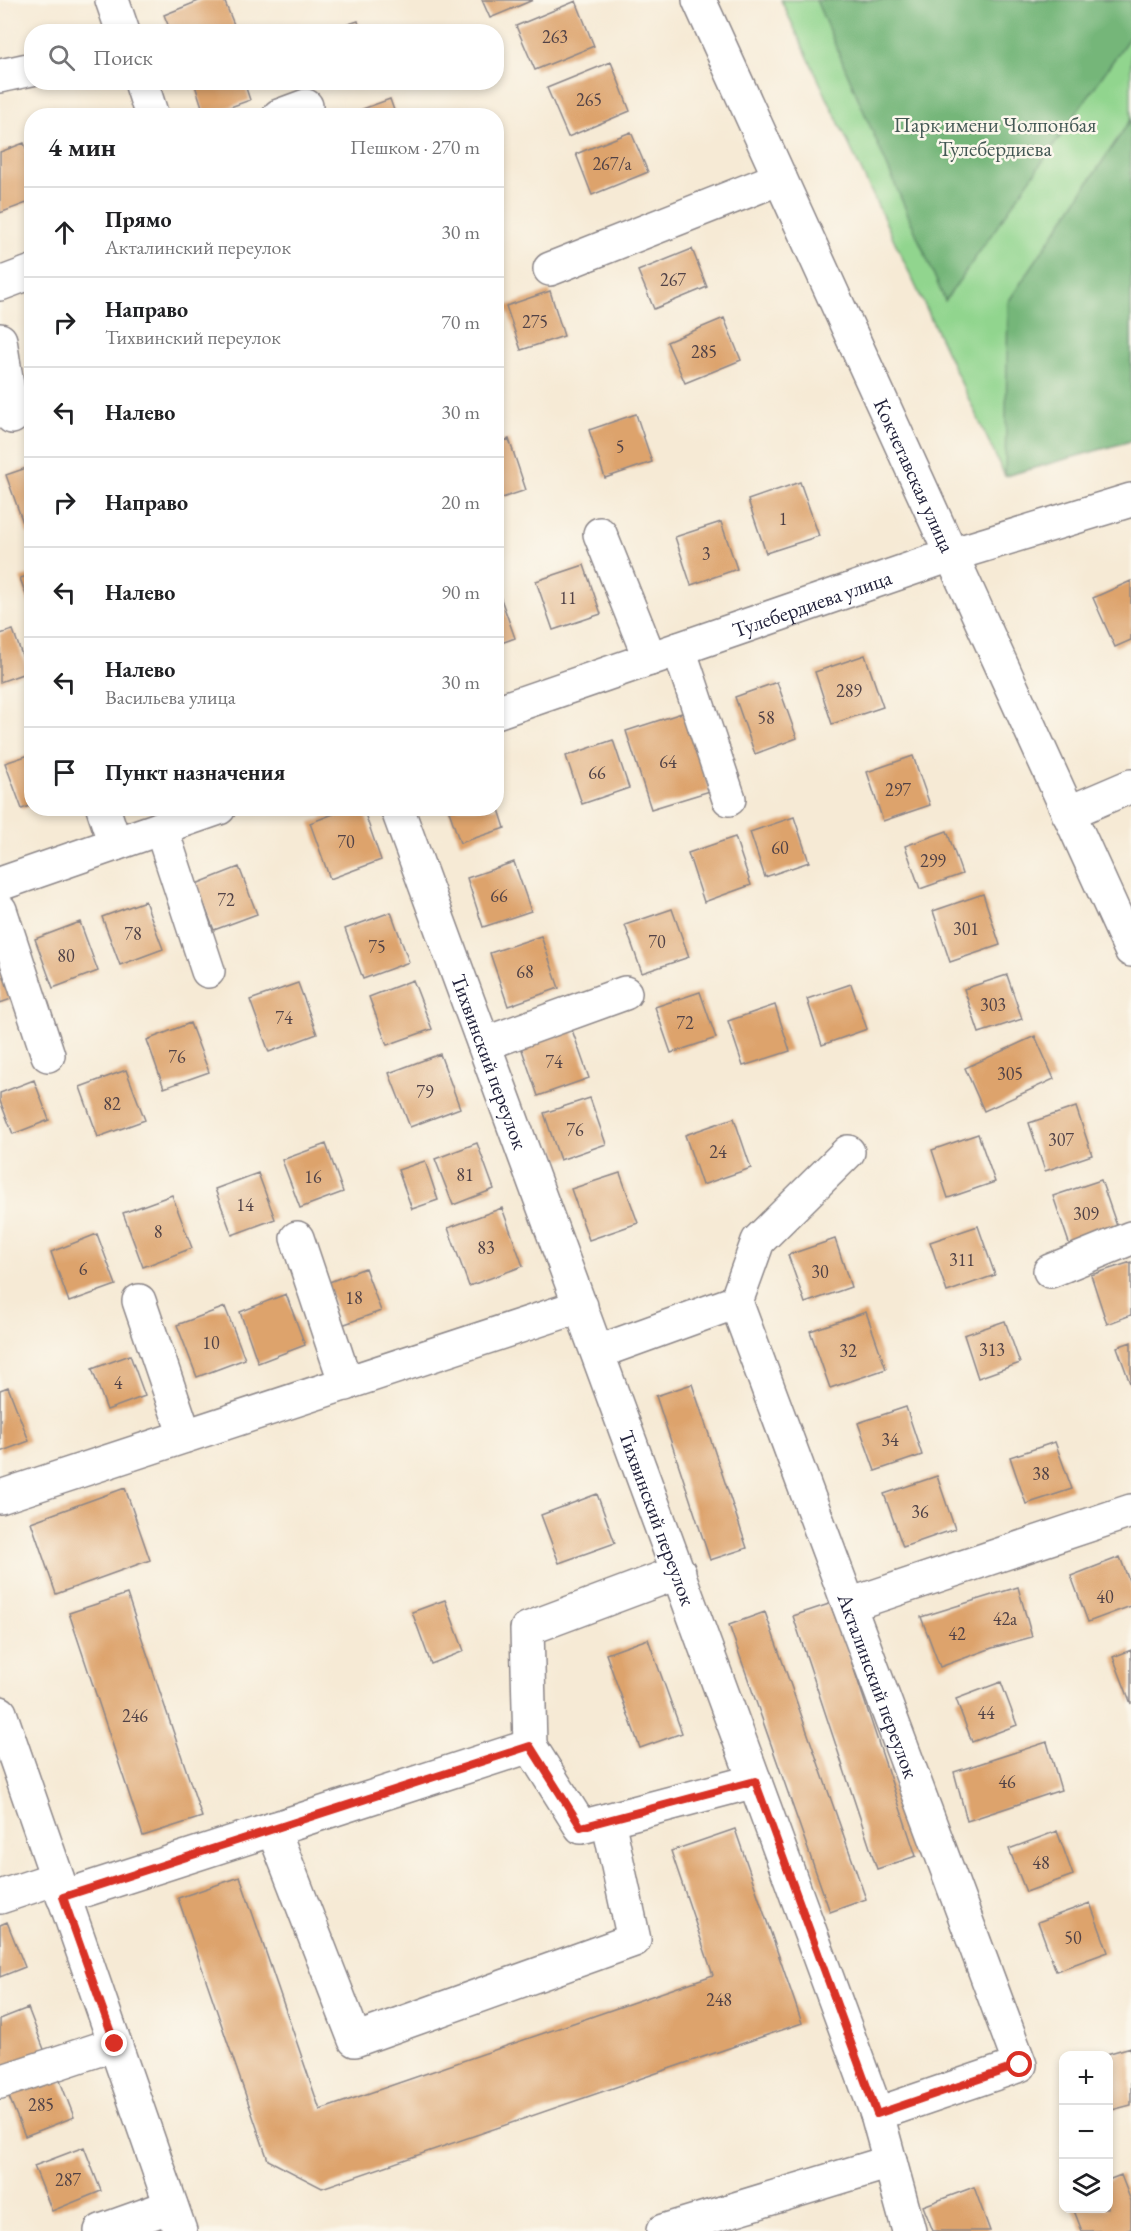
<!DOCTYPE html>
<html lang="ru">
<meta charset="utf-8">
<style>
:root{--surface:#fff;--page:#f6f6f6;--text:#202124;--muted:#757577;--line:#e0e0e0}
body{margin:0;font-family:"EB Garamond",serif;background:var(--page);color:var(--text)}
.controls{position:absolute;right:18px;bottom:18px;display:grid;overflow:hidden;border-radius:12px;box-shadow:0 3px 9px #0003}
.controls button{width:54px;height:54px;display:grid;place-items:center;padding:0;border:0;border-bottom:2px solid var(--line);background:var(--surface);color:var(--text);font:30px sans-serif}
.stop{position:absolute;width:18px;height:18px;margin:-14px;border:4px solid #d93025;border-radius:50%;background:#fff}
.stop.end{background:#d93025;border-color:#fff;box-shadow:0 2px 6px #0008}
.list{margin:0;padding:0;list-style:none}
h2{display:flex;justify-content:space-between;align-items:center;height:78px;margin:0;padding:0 24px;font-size:26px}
h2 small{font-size:20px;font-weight:400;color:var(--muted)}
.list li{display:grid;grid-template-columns:39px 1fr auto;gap:18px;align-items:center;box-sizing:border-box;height:90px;padding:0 24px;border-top:2px solid var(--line)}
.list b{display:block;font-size:22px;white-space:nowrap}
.list p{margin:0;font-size:20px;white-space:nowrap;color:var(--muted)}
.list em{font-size:20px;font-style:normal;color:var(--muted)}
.icon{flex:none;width:33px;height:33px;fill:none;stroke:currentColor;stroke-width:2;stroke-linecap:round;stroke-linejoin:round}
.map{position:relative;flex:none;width:1131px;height:2231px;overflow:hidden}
.search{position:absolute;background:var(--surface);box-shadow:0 3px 9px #0003;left:24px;top:24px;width:480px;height:66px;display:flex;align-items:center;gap:15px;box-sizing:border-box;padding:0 21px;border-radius:24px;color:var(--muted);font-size:22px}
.panel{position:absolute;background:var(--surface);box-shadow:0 3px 9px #0003;left:24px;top:108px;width:480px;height:708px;border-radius:24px}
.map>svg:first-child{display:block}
</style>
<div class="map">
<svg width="1131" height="2231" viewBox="0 0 1131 2231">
<rect width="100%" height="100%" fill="#fbf7ec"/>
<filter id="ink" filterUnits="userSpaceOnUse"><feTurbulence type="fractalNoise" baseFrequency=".0167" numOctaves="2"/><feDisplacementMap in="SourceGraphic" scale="12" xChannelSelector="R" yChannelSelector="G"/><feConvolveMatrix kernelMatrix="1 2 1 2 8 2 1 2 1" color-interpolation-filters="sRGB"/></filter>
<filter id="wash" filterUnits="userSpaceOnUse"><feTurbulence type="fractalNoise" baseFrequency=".008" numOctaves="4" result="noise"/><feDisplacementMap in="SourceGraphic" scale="24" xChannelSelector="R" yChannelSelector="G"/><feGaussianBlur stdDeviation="1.35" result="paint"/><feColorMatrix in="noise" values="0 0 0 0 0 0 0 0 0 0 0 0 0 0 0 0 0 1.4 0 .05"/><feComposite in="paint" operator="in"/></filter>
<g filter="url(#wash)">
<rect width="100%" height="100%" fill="#f6ead5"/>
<!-- green -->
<path fill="#91d58e" stroke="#5a7c64" stroke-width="1.5" d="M781,0H1131V441L1005,476Z"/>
<!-- forest -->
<path fill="#74b679" stroke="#4b6c5a" stroke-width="1.5" d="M816,0H1131V35L945,301Z
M1131,119V441L1005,476L1008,302Z"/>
<g id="blocks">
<!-- building -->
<path fill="#dda36c" d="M201,0H224L237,32H171L164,15Z
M482,0H533L490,18Z
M576,1L594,46L535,70L516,26Z
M358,21L361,32H327V31Z
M611,62L630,111L568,137L547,88Z
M194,82H244L250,100L205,116Z
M390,99L396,116H347L346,115Z
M631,132L648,172L592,195L576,154Z
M24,143L32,165V201L0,213V152Z
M692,249L707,287L654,309L638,271Z
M550,291L564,336L521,350L506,306Z
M724,318L741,360L685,383L667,342Z
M636,414L652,462L605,478L589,430Z
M509,439L526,490L496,500V444Z
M32,466V532L27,534L6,475Z
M800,482L819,536L766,553L748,500Z
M721,522L737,569L691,585L675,537Z
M584,565L601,614L553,630L536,581Z
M32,575V609H31L20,578Z
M1131,581V640L1115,647L1093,598Z
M496,585L515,638L496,645Z
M13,630L28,672L0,682V634Z
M865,655L883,707L832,724L815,672Z
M777,682L797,738L755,754L735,697Z
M685,712L710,791L651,809L626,731Z
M613,740L629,788L582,804L566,756Z
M32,754V805L22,809L5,763Z
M913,756L930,805L883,821L867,772Z
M497,803L505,828L460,843L448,808H496Z
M349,808H363L381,860L330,879L310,823Z
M794,817L809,862L765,877L750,832Z
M947,831L962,874L920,889L905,846Z
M735,837L751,885L704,902L688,853Z
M514,862L531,911L483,927L467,878Z
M239,867L257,914L214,930L196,884Z
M983,894L1000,945L950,962L933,911Z
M145,901L163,949L120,965L102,917Z
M672,909L689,957L642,973L625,925Z
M391,912L409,962L363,979L345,929Z
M80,922L98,971L53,988L35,939Z
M541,936L559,988L508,1006L490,953Z
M0,962L14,998L0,1003Z
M1007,975L1022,1019L979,1033L964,989Z
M413,980L432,1029L387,1045L369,997Z
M298,983L317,1034L269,1052L250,1000Z
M851,984L867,1029L822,1045L807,999Z
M700,992L716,1038L671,1053L655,1007Z
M775,1005L790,1051L743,1066L728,1021Z
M190,1023L209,1072L164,1088L147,1040Z
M571,1027L589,1078L538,1096L520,1044Z
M1035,1036L1054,1079L984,1111L965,1068Z
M440,1054L460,1108L410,1127L389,1073Z
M126,1070L145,1120L98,1137L80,1087Z
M34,1080L49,1120L13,1134L0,1101V1093Z
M590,1098L606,1144L560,1160L544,1113Z
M1076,1107L1092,1155L1045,1171L1029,1123Z
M734,1118L751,1168L702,1185L685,1135Z
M978,1134L995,1182L948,1198L932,1150Z
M477,1143L494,1189L453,1205L435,1159Z
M326,1144L343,1192L300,1208L282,1160Z
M425,1161L438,1200L412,1209L398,1170Z
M258,1173L275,1219L232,1235L215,1189Z
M620,1173L638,1223L589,1240L571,1189Z
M1101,1180L1118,1229L1070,1246L1053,1196Z
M172,1195L192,1248L143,1267L123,1213Z
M502,1208L523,1266L469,1286L448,1228Z
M978,1226L995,1275L947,1292L930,1242Z
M97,1234L116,1285L69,1302L51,1252Z
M835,1239L851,1287L805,1303L788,1255Z
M1131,1262V1315L1107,1324L1091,1275Z
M365,1268L381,1311L342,1325L327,1283Z
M286,1294L305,1345L258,1363L240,1312Z
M225,1307L245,1359L197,1377L177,1325Z
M866,1312L886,1369L830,1388L810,1331Z
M1005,1321L1020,1363L978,1378L964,1335Z
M1131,1342V1386L1117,1347Z
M130,1355L145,1396L107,1410L92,1369Z
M692,1384L747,1548L710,1560L656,1396Z
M8,1387L29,1441L0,1452V1390Z
M906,1407L922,1455L875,1471L858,1423Z
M1055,1442L1072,1489L1026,1504L1010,1457Z
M937,1476L955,1529L903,1547L884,1494Z
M125,1488L150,1560L56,1594L31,1522Z
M597,1494L615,1543L559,1563L541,1515Z
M1120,1557L1131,1586V1606L1088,1622L1071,1576Z
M1018,1587L1032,1637L992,1648L940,1667L921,1617Z
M127,1594L202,1817L143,1836L69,1613Z
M445,1600L464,1651L431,1664L412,1612Z
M832,1603L916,1856L877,1869L793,1616Z
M765,1612L866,1899L830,1912L729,1625Z
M648,1639L682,1733L640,1748L606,1654Z
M1131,1650V1704L1113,1657Z
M1001,1682L1017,1725L972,1742L956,1699Z
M1047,1742L1061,1790L967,1821L954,1772Z
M735,1829L802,2023L322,2188L268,2160L178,1898L240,1877L320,2110L713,1975L671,1851Z
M1057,1831L1073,1875L1026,1892L1009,1849Z
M1090,1903L1108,1952L1056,1971L1038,1922Z
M7,1922L25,1967L0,1977V1925Z
M28,2008L45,2052L0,2069V2019Z
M1131,2047V2105L1108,2111V2056L1103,2055Z
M57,2073L74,2117L25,2136L7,2092Z
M84,2147L101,2191L52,2211L34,2166Z
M1121,2175L1131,2201V2229L1125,2231H1082L1073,2208H1108V2180Z
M974,2187L990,2231H933L923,2206Z"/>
</g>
</g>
<g filter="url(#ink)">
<use href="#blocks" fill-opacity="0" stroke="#8c8688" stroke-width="1.5"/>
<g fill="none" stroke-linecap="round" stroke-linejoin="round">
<!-- minor casing -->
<g stroke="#8c8688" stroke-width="36">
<g id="minor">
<path d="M112,0L123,32"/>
<path id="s1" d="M699,0L1131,950"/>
<path d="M0,76L32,69"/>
<path d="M141,82L152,116"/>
<path d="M279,116L306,106"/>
<path d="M550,269L780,178"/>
<path d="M0,284L32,272"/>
<path d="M0,340L12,417"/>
<path d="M600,534L650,659"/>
<path d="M679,649L729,799"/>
<path id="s2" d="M496,712L951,555L1131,500"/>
<path d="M103,808L115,844"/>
<path id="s3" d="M397,808L877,2114L909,2231"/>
<path d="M1068,813L1131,786"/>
<path d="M161,828L208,971"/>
<path d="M0,884L219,808"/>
<path d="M0,910L48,1055"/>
<path d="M484,1044L625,993"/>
<path d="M297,1238L346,1384"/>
<path d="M1050,1271L1131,1238"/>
<path d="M139,1301L185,1436"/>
<path d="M736,1302L758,1241L848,1152"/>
<path id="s4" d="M598,1352L736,1302L1020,2065L877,2114"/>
<path d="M0,1497L581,1306"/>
<path d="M849,1605L1131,1511"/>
<path d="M0,1713L180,2231"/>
<path d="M530,1746L527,1629L679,1572"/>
<path d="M273,1829L355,2040L634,1940L608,1820"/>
<path d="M0,1897L57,1878"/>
<path d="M63,1897L530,1746L581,1827L755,1781"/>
<path d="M0,2082L115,2044"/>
<path d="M101,2231L171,2206"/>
<path d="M663,2231L890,2162"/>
</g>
</g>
<!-- minor -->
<use href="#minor" stroke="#fff" stroke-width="33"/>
</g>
</g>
<g fill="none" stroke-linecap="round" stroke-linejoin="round" filter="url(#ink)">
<!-- route -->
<path stroke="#d93025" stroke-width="8" d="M115,2044L63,1897L530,1746L581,1827L755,1781L877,2114L1020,2065"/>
</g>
<g text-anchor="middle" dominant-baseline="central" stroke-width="5" stroke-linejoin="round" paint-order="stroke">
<!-- number labels -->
<g font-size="18" fill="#514247">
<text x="555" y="36">263</text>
<text x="589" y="99">265</text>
<text x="612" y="163">267/а</text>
<text x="673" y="279">267</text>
<text x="535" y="321">275</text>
<text x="704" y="351">285</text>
<text x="620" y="446">5</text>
<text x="783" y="518">1</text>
<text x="706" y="553">3</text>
<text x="568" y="597">11</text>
<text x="849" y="690">289</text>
<text x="766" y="717">58</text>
<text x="668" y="761">64</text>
<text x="597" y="772">66</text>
<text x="898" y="789">297</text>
<text x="346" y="841">70</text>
<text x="780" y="847">60</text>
<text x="933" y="860">299</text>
<text x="499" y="895">66</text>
<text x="226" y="899">72</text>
<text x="966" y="928">301</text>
<text x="133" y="933">78</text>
<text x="657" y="941">70</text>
<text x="377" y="946">75</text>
<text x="66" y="955">80</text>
<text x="525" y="971">68</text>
<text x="993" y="1004">303</text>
<text x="284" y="1017">74</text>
<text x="685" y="1022">72</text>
<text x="177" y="1056">76</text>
<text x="554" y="1061">74</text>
<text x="1010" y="1073">305</text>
<text x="425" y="1091">79</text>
<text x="112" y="1103">82</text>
<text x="575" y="1129">76</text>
<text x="1061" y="1139">307</text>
<text x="718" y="1151">24</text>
<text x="465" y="1174">81</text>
<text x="313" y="1176">16</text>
<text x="245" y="1204">14</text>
<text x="1086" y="1213">309</text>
<text x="158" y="1231">8</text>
<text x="486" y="1247">83</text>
<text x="962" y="1259">311</text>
<text x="83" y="1268">6</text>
<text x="820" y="1271">30</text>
<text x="354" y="1297">18</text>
<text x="211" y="1342">10</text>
<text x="992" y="1349">313</text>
<text x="848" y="1350">32</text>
<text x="118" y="1382">4</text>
<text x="890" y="1439">34</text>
<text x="1041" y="1473">38</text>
<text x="920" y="1511">36</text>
<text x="1105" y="1596">40</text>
<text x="1005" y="1618">42а</text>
<text x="957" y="1633">42</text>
<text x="986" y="1712">44</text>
<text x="135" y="1715">246</text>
<text x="1007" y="1781">46</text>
<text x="1041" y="1862">48</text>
<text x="1073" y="1937">50</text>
<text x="719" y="1999">248</text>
<text x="41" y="2104">285</text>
<text x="68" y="2179">287</text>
</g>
<!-- park labels -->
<g font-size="21" fill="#435854" stroke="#fbf7ec">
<text x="995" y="124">Парк имени Чолпонбая<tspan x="995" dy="24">Тулебердиева</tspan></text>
</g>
<!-- street labels -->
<g font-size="21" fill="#22223b" stroke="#fbf7ec">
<text stroke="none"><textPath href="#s1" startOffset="522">Кокчетавская улица</textPath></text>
<text stroke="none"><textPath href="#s2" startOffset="334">Тулебердиева улица</textPath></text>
<text stroke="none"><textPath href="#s3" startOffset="270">Тихвинский переулок</textPath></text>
<text stroke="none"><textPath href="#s3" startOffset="756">Тихвинский переулок</textPath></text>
<text stroke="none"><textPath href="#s4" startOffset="556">Акталинский переулок</textPath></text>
</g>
</g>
</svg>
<div class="controls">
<button>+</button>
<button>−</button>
<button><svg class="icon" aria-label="layers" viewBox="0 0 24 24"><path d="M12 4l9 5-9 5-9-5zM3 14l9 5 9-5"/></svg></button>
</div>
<div class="stop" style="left:1020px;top:2065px"></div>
<div class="stop end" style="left:115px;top:2044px"></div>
<div class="search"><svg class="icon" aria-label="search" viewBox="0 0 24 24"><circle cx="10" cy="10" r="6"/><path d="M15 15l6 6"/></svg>Поиск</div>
<section class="panel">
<h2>4 мин<small>Пешком · 270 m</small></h2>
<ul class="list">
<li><svg class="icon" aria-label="ahead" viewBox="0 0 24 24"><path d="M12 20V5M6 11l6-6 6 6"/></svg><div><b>Прямо</b><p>Акталинский переулок</p></div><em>30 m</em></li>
<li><svg class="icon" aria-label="right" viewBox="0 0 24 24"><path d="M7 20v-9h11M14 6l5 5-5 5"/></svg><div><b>Направо</b><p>Тихвинский переулок</p></div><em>70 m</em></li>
<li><svg class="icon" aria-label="left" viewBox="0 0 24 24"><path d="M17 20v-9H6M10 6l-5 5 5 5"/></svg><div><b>Налево</b></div><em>30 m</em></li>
<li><svg class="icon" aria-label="right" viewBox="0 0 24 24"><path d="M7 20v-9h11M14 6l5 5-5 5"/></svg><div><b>Направо</b></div><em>20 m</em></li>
<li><svg class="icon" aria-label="left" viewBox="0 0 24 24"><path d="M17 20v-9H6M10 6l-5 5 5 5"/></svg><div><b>Налево</b></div><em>90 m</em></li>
<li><svg class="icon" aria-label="left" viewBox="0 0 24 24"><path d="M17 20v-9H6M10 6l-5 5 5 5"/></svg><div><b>Налево</b><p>Васильева улица</p></div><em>30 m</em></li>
<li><svg class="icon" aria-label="arrive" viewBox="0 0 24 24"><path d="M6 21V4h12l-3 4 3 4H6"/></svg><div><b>Пункт назначения</b></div></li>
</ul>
</section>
</div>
